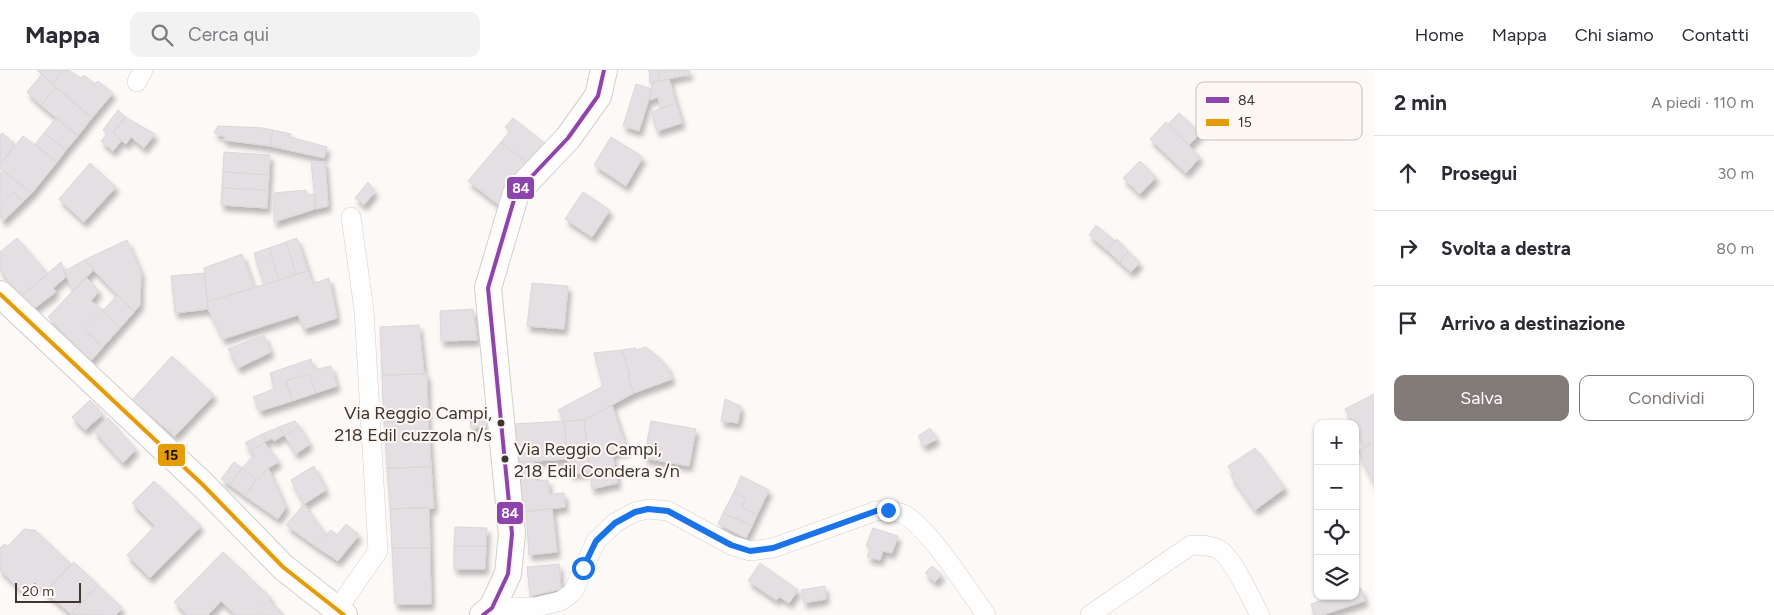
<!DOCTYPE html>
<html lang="it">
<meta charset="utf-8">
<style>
:root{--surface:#fff;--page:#f2f2f3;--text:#2b2b33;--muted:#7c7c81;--line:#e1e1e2;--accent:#827a76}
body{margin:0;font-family:Figtree,sans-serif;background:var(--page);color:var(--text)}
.controls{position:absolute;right:15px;bottom:15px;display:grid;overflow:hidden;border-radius:10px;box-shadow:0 1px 4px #0004}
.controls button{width:45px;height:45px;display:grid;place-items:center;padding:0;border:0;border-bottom:1px solid var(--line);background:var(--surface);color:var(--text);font:25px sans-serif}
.scale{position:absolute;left:15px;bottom:12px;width:66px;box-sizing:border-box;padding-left:5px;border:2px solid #403630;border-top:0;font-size:14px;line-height:18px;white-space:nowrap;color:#403630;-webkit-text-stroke:4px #fef8f5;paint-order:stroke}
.stop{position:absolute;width:15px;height:15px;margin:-11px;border:4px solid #1a73e8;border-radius:50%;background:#fff}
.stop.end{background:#1a73e8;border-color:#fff;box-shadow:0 1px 5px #0008}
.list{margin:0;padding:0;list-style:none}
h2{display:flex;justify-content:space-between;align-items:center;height:65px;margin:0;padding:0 20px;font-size:21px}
h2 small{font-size:16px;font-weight:400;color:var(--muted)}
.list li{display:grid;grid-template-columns:32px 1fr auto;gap:15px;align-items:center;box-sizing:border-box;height:75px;padding:0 20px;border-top:1px solid var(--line)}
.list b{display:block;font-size:19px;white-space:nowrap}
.list em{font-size:16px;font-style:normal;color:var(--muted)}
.actions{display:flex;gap:10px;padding:15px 20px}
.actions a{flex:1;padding:11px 0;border:1px solid var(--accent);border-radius:10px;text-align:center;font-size:18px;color:var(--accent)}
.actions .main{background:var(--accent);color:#fff}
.icon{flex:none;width:28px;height:28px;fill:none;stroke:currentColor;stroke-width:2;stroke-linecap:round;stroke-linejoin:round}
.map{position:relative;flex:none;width:1374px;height:545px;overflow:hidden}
header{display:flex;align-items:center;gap:30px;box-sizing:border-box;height:70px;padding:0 25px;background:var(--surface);border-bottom:1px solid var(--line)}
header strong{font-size:24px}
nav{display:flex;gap:28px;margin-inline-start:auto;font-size:18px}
.search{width:350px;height:45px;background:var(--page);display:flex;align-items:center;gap:12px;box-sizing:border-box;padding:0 18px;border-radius:10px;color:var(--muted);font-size:19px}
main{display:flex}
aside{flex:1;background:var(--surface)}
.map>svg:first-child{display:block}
</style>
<header>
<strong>Mappa</strong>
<div class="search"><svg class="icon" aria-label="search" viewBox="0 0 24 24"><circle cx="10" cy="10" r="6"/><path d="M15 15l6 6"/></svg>Cerca qui</div>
<nav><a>Home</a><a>Mappa</a><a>Chi siamo</a><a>Contatti</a></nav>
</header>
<main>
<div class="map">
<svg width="1374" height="545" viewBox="0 0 1374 545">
<defs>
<filter id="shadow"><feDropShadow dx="3" dy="5.5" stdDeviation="2.5" flood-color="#0004"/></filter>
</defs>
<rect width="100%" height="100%" fill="#fcf9f7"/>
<!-- building -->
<path fill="#e4dfe2" stroke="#dcd6d9" filter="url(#shadow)" d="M37,0H63L52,14Z
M63,0H68L81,8L84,5L95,14L98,11L113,23L92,48L52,14Z
M649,0H658L659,11L650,13Z
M658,0H689L690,4L659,11Z
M42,4L56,17L41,35L27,22Z
M669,9L676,33L661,39L658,27L650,30L653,12Z
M636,14L652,19L639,61L623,56Z
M56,17L92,48L78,66L41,35Z
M676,33L682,53L657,61L651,42Z
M118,40L125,47L113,63L121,71L113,81L101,71L107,64L103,60Z
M1179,43L1201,63L1189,75L1168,54Z
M125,47L155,64L144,78L131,67L126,74L113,63Z
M56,48L78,66L66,80L44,63Z
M513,48L547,75L531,96L501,72L510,61L505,57Z
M1166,52L1200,87L1186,103L1150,69Z
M218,56L263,58L273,60L270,76L223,70L225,67L214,63Z
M273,60L291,64L290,67L327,77L324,88L270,76Z
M2,63L15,74L0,95V65Z
M44,63L66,80L57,92L35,74Z
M23,66L57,92L32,123L0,98V95Z
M611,67L643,87L626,116L594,95Z
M501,72L531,96L499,135L468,111Z
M224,82L270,85L269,105L223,102Z
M1140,91L1156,107L1140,124L1123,108Z
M311,92H325L328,136L316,139Z
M90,93L116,117L84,152L59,129Z
M3,101L32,123L23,132L14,122L0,136V103Z
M223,102L269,105L268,120L222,118Z
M368,112L375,122L364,135L355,128Z
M222,118L268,120L267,138L221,135Z
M306,120L307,125L315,124V139L274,152V123Z
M14,122L23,132L3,151L0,146V136Z
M583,122L610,140L592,167L565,149Z
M1096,155L1115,171L1107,180L1089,165Z
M17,168L48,204L21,226L0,200V182Z
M297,168L308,201L296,204L286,172Z
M1117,169L1128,181L1120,192L1107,180Z
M127,170L141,202L140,235L134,242L84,190Z
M286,172L296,204L279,210L269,178Z
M269,178L279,210L264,215L254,183Z
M1128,181L1140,193L1131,202L1120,192Z
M242,184L254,218L207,232L204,198Z
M84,190L94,199L73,222L65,201Z
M61,192L66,207L53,218L56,222L32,240L21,226Z
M308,201L313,214L329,208L337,248L304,259L298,245L223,269L208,239L207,232Z
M205,203L208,239L175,243L171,206Z
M86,207L99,221L91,231L103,240L84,259L103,277L91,291L48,247Z
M532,213L568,216L564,259L527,256Z
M118,225L134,242L120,258L103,240Z
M473,239L477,270L441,271L440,241Z
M103,240L120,258L103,277L84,259Z
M419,255L424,304L382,305L380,257Z
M264,265L271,282L238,298L228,279Z
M646,277L661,289L664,295L666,294L672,309L634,323L628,307L630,306L622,280L635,278L636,280Z
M622,280L630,306L628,307L634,323L584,350L564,351L558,340L603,316L594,283Z
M172,286L214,325L175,366L132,330Z
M311,289L314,300L331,296L337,316L316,323L309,304L286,311L292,331L260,341L253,327L274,319L270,303Z
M309,304L316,323L292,331L286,311Z
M424,304H427L428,350L384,352L382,305Z
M1374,324V372L1364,378L1355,359V354H1353L1345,339Z
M725,329L741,336L738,353L721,351Z
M90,330L103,344L85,360L72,347Z
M612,335L627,380L612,383L618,413L592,419L584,350Z
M108,348L136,379L123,393L94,361Z
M484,348L485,357L471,358L470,349Z
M428,350L431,397L387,398L384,352Z
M584,350L588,386L568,389L564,351Z
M295,351L299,356L285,366L279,357Z
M564,351L568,389L519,392L515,354Z
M651,351L696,359L689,396L644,388Z
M299,356L310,374L296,384L285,366Z
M279,357L284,365L274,371L272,368L266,371L262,364Z
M930,358L937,369L924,376L918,366Z
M262,364L266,371L251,381L245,373Z
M264,372L279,392L268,398L257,411L242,398L254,385L251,381Z
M1374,372V414L1358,381Z
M1255,378L1285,418L1255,440L1231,406L1234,405L1228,396Z
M588,386L590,402L570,404L568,389Z
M534,391L536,411L548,410L549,424L564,423L565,437L524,442L519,392Z
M234,392L242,398L230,415L221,409Z
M314,396L326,420L304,434L291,410Z
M431,397L434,438L390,439L387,398Z
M242,398L256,410L245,426L230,415Z
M268,398L286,437L278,449L245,426L256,410L257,411Z
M741,406L769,420L757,445L742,437L745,428L734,422Z
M154,411L201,456L150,508L127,485L155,456L132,433Z
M734,422L745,428L742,437L757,445L752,456L723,443Z
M304,434L326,465L315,476L286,455Z
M429,437L430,478H392L390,439Z
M552,438L557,482L529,485L526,441Z
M723,443L752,456L746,468L718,454Z
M346,454L359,465L338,491L315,476L331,460L337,465Z
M455,457L487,458L486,476H454Z
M873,458L898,466L892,483L883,481L880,490L867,487L871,478L866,476Z
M24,459L35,460L71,494L45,522L35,512L24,523L0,500V478L4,474L8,476Z
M454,476H486L485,499H454Z
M392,478H430L431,534H395Z
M223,482L271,528L254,545H236L221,531L208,545H188L174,532Z
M74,492L98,515L71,544L45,522Z
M760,493L798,520L789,533L780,527L776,530L748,511Z
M559,494L561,519L530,526L527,497Z
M932,496L942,505L935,512L925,503Z
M98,515L122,538L116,545L71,544Z
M825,516L826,529L804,533L801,520Z
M1361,518L1365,531L1322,545H1314L1311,534L1335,526H1355V520Z
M269,530L284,545H254Z"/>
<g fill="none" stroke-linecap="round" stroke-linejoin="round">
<!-- minor casing -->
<g stroke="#d3ceca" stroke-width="20">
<path id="minor" d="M137,12L143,0
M492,538L536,537L561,531L573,522L596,471L615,453L635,442L648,439L668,441L731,475L750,481L773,478L876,441C885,440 894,441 903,444C927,455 969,521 986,545
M337,540L378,481L364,240L351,147
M1090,545L1191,475C1200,475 1210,475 1218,479C1233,487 1251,529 1260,545"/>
</g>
<!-- secondary casing -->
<g stroke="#d3ceca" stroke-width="28">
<path id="secondary" d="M0,224L203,415L283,497L344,545
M483,545L492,538L508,504L512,464L488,218L516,123L568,68L598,26L604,0"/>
</g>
<!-- minor -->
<use href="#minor" stroke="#fffefe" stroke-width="19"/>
<!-- secondary -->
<use href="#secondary" stroke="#fffefe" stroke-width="26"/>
<!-- bus-1 casing -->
<g stroke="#fef8f5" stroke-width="8">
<path id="bus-1" d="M483,545L492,538L508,504L512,464L488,218L516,123L568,68L598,26L604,0"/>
</g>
<!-- bus-2 casing -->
<g stroke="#fef8f5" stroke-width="8">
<path id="bus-2" d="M0,224L203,415L283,497L344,545"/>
</g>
<!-- bus-1 -->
<use href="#bus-1" stroke="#8e44ad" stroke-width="4"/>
<!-- bus-2 -->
<use href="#bus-2" stroke="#e59b05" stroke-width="4"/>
</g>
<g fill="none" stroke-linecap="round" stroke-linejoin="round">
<!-- route -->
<path stroke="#1a73e8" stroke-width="6" d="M583,498L596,471L615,453L635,442L648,439L668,441L731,475L750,481L773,478L876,441L888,440"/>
</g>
<!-- markers -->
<g fill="#403630" stroke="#fef8f5" stroke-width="2">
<circle cx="501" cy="353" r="4.5"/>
<circle cx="505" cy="389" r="4.5"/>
</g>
<g text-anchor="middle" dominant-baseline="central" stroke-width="4" stroke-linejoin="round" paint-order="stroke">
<!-- bus labels -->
<g font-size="18" fill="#403630" stroke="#fef8f5" text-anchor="end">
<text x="492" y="343">Via Reggio Campi,<tspan x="492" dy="22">218 Edil cuzzola n/s</tspan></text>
<text x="514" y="379" text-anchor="start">Via Reggio Campi,<tspan x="514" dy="22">218 Edil Condera s/n</tspan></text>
</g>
</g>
<!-- legend -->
<rect x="1196" y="12" width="166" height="58" rx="8" fill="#fef8f5" stroke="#c5beba" stroke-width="1"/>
<rect x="1206" y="27" width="23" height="6" fill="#8e44ad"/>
<rect x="1206" y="49" width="23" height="7" fill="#e59b05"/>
<g font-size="14" fill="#403630">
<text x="1238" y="35">84</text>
<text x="1238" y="57">15</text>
</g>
<g stroke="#fef8f5" stroke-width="2">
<rect x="506" y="106" width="29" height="24" rx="5" fill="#8e44ad"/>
<rect x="157" y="373" width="29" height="24" rx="5" fill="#e59b05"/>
<rect x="496" y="431" width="28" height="24" rx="5" fill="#8e44ad"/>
</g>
<g font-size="14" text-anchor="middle" font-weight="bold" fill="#fff">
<text x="521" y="123">84</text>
<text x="510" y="448">84</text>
</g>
<g font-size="14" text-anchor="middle" font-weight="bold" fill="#111">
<text x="171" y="390">15</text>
</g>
</svg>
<div class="controls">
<button>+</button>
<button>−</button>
<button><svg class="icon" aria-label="locate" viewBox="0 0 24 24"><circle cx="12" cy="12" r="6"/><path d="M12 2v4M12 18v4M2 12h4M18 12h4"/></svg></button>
<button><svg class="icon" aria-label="layers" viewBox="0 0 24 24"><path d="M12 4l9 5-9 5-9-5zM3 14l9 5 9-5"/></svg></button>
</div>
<div class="scale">20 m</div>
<div class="stop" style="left:583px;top:498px"></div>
<div class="stop end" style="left:888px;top:440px"></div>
</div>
<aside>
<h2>2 min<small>A piedi · 110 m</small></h2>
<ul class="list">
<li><svg class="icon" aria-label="ahead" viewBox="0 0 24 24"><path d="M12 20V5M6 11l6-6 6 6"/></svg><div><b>Prosegui</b></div><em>30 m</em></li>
<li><svg class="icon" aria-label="right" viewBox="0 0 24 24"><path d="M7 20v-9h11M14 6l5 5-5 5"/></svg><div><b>Svolta a destra</b></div><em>80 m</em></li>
<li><svg class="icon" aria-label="arrive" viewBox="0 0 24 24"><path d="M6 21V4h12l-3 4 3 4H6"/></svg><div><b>Arrivo a destinazione</b></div></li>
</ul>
<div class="actions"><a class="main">Salva</a><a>Condividi</a></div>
</aside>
</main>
